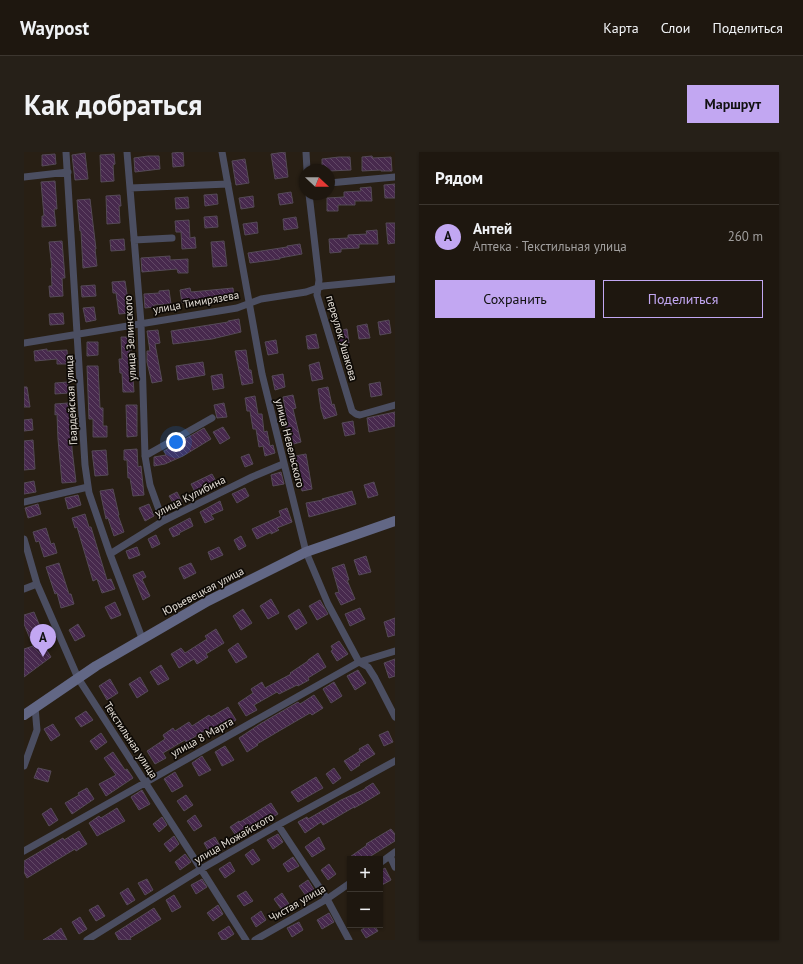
<!DOCTYPE html>
<html lang="ru">
<meta charset="utf-8">
<style>
:root{--surface:#1e170f;--page:#262018;--text:#f1f3f6;--muted:#a19f9e;--line:#3c362f;--accent:#c2a7f2}
body{margin:0;font-family:"PT Sans",sans-serif;background:var(--page);color:var(--text)}
.controls{position:absolute;right:12px;bottom:12px;display:grid;overflow:hidden;border-radius:0px;box-shadow:0 1px 3px #0004}
.controls button{width:36px;height:36px;display:grid;place-items:center;padding:0;border:0;border-bottom:1px solid var(--line);background:var(--surface);color:var(--text);font:20px sans-serif}
.compass{position:absolute;left:275px;top:12px;width:36px;height:36px;border-radius:50%;background:var(--surface);box-shadow:0 1px 3px #0004;rotate:112deg}
.you{position:absolute;left:152px;top:290px;width:14px;height:14px;margin:-10px;border:3px solid #fff;border-radius:50%;background:#1a73e8;box-shadow:0 0 0 6px #1a73e833}
.badge{display:grid;place-items:center;width:26px;height:26px;border-radius:50%;background:var(--accent);color:#111;font-size:13px;font-weight:700}
.pin{position:absolute;translate:-50% -33px;filter:drop-shadow(0 1px 2px #0008)}
.pin::after{content:'';position:absolute;top:21px;width:14px;height:12px;background:inherit;clip-path:polygon(0 0,100% 0,50% 100%)}
.list{margin:0;padding:0;list-style:none}
h2{display:flex;justify-content:space-between;align-items:center;height:52px;margin:0;padding:0 16px;font-size:17px}
h2 small{font-size:13px;font-weight:400;color:var(--muted)}
.list li{display:grid;grid-template-columns:26px 1fr auto;gap:12px;align-items:center;box-sizing:border-box;height:64px;padding:0 16px;border-top:1px solid var(--line)}
.list b{display:block;font-size:15px;white-space:nowrap}
.list p{margin:0;font-size:13px;white-space:nowrap;color:var(--muted)}
.list em{font-size:13px;font-style:normal;color:var(--muted)}
.actions{display:flex;gap:8px;padding:12px 16px}
.actions a{flex:1;padding:9px 0;border:1px solid var(--accent);border-radius:0px;text-align:center;font-size:14px;color:var(--accent)}
.actions .main{background:var(--accent);color:#111}
.map{position:relative;flex:none;width:371px;height:788px;overflow:hidden;border-radius:0px}
header{display:flex;align-items:center;gap:24px;box-sizing:border-box;height:56px;padding:0 20px;background:var(--surface);border-bottom:1px solid var(--line)}
header strong{font-size:19px}
nav{display:flex;gap:22px;margin-inline-start:auto;font-size:14px}
.intro{display:flex;align-items:center;justify-content:space-between;box-sizing:border-box;height:96px;padding:0 24px}
h1{margin:0;font-size:28px}
.button{padding:10px 18px;border-radius:0px;background:var(--accent);color:#111;font-size:14px;font-weight:700}
main{display:flex;gap:24px;padding:0 24px}
aside{flex:1;background:var(--surface);border-radius:0px;box-shadow:0 1px 3px #0004}
.map>svg:first-child{display:block}
</style>
<header>
<strong>Waypost</strong>
<nav><a>Карта</a><a>Слои</a><a>Поделиться</a></nav>
</header>
<div class="intro"><h1>Как добраться</h1><a class="button">Маршрут</a></div>
<main>
<div class="map">
<svg width="371" height="788" viewBox="0 0 371 788">
<defs>
<pattern id="building-back-hatch" width="6" height="6" patternUnits="userSpaceOnUse"><rect width="6" height="6" fill="#47294d"/><path d="M-1 5l2 2M0 0l6 6M5-1l2 2" fill="none" stroke="#624866"/></pattern>
</defs>
<rect width="100%" height="100%" fill="#281f14"/>
<!-- building -->
<path fill="url(#building-back-hatch)" stroke="#554a57" d="M159,0L160,14L149,15L148,1Z
M261,0L264,25L251,27L247,2Z
M61,1L64,27L51,28L48,3Z
M31,2L32,12L18,14V3Z
M90,2L91,12L89,13L90,29L77,30L76,3Z
M124,4H135L136,17L111,20L110,6Z
M348,4L349,6L367,5L368,19H357V18L338,19V5Z
M315,5H326L327,18L305,19V18H298V7Z
M221,7L225,31L212,33L208,9Z
M31,29L33,57H30L32,74L18,75V64H20L17,30Z
M371,32V46H361L360,33Z
M347,35L348,49H331V53H314V59H303V46L320,45V40L337,39L336,36Z
M267,40L269,51L256,53L254,42Z
M193,42L194,52L181,54L180,43Z
M96,43L97,54H95L96,71L83,72L82,44Z
M229,44L230,55L217,57L215,46Z
M164,45L165,56L152,57L151,46Z
M66,47L72,97H71L73,114L59,116L57,79H56L53,48Z
M193,64L194,75L181,76L180,65Z
M272,65L274,76L260,78L259,67Z
M165,68L166,86L171,85L172,96L158,97L157,80H152L151,69Z
M233,70L234,81L221,83L219,72Z
M362,71H371V91L364,92Z
M353,78L354,92H335V96L317,97V100L306,101L305,87L324,86V83L343,82L342,79Z
M100,87L101,98L87,99L86,88Z
M38,89L41,126H38L39,144L26,145L25,134H28L27,116H28L25,90Z
M200,89L203,114L189,115L187,90Z
M276,92L278,102L256,106V107L226,111L224,101L263,95V94Z
M146,104V108L164,107V121H154L153,117L118,120L117,106Z
M101,129L106,161L95,162L92,141H89L88,130Z
M71,133L72,144L58,145L57,134Z
M166,136L167,140L209,136L210,146L188,148L189,151L178,152V148L158,151L156,138Z
M145,138L147,152L130,153V155L121,156L120,142L135,141V139Z
M70,155L72,168L62,170L59,156Z
M39,161L40,172L26,173L25,162Z
M215,167L217,180L188,187L149,192L147,179L204,170V169Z
M365,168L367,181L356,183L354,170Z
M343,172L346,186L335,187L333,174Z
M323,177L325,191L315,193L312,179Z
M134,178L136,191L131,192L138,229L128,231L123,210V199H126L123,179Z
M292,182L295,196L284,197L282,184Z
M97,185H108V198H105L107,226H109L110,240H99L98,221H96L95,207H98Z
M252,188L254,201L244,203L241,190Z
M63,190H74V203L63,204Z
M23,197V199L43,198L44,212H33V207L11,209L10,199Z
M222,198L225,218H227L229,231L218,233L211,199Z
M179,210L181,223L154,228L152,214Z
M295,210L299,227L288,229L285,213Z
M63,214H74L76,256H79V274H83V285H69V267H65Z
M198,222L200,236L189,238L187,224Z
M259,222L261,235L251,238L248,224Z
M44,230L45,241L31,242V231Z
M356,230L358,243L347,245L345,232Z
M0,235H3L6,255H0Z
M304,235L308,253L310,252L313,263L300,267L297,257L294,237Z
M269,243L272,256L269,257L277,290L266,293L259,263H262L259,245Z
M231,244L234,262H238L240,280L243,279L246,294L249,293L251,301L241,304L239,294L235,295L232,277H229L226,259H223L221,246Z
M44,251L47,270L48,297L52,330L38,331L34,287L33,262L31,263V252Z
M200,251L203,265L193,266L190,253Z
M102,253H113V284L103,285Z
M371,260V274L345,280L343,266Z
M8,267L9,278L0,279V268Z
M329,269L331,282L321,284L318,271Z
M199,275L206,286L196,292L189,280Z
M180,276L187,287L159,304L141,312L130,314V305L142,303L140,299Z
M9,288L11,317L0,318V289Z
M113,297L114,315L117,314L120,343L109,344L106,326H104L103,308H100V298Z
M82,298L84,323L71,324L68,299Z
M225,302L229,312L221,315L217,305Z
M282,302L288,337L278,339L271,304Z
M257,320L260,332L249,334L247,323Z
M188,322L193,331L172,342L167,332Z
M10,329L12,340L0,342V331Z
M350,330L354,343L344,346L340,333Z
M221,336L225,344L213,351L208,342Z
M89,337L95,363H94L100,380L90,384L84,366L82,367L76,339Z
M328,339L332,352L285,365L282,351L299,348L298,347Z
M153,340L158,350L151,354L145,344Z
M54,343L57,353L44,357L41,346Z
M196,349L199,358L187,363L190,367L181,371L176,360Z
M14,352L17,362L4,366L1,356Z
M125,352L130,364L121,369L115,356Z
M263,356L268,370L253,376L255,378L247,382V380L233,387L228,377L257,364L255,359Z
M61,362L65,375H67L83,428L87,427L91,437L78,441L73,427L69,429L53,375L51,376L48,366Z
M166,366L169,374L155,381L156,382L149,385L145,377Z
M22,376L27,392L30,391L33,401L20,405L15,389L12,390L9,380Z
M132,383L136,392L128,396L124,387Z
M217,384L222,394L215,398L210,388Z
M113,395L116,403L105,407L102,399Z
M195,395L199,403L187,408L184,400Z
M342,404L347,420L335,423L330,408Z
M35,411L45,442H47L50,452L37,456L33,441L31,442L22,415Z
M167,411L172,421L160,427L155,416Z
M320,412L325,428H323L331,447L317,453L311,441L315,440L308,416Z
M119,419L122,425L118,427L126,444L119,448L109,423Z
M247,447L255,461L244,467L236,454Z
M296,448L304,462L293,468L285,454Z
M91,450L97,463L87,467L81,455Z
M336,456L341,467L326,474L321,462Z
M219,457L228,471L217,478L209,464Z
M275,457L283,471L272,478L264,464Z
M10,460L20,484L15,486L27,505L0,525V497L9,494L0,472V463Z
M371,466V483L364,485L360,470Z
M54,472L61,484L51,489L45,478Z
M192,477L200,491L182,502L184,505L173,512L170,507L155,516L147,502L157,496L161,501L183,487L181,484Z
M315,489L324,502L313,509L307,499L309,498L307,494Z
M214,491L223,505L212,511L204,498Z
M294,501L302,515L284,526L285,528L274,534L273,533L255,542L253,540L230,553L233,558L222,564L214,551L229,541L227,537L238,530L241,536L267,522L266,521L284,509V508Z
M371,507V524L365,526L360,511Z
M137,513L145,527L134,533L126,520Z
M334,518L342,531L331,538L323,524Z
M116,525L124,539L113,546L105,532Z
M86,527L94,541L83,548L75,534Z
M310,530L318,544L307,551L299,537Z
M290,543L299,556L288,563L286,561L255,579L233,592L234,593L223,600L215,586L236,572L274,550L276,552Z
M204,555L212,568L201,575L200,573L182,583L180,579L162,590L161,588L139,601L142,606L131,612L123,599L141,587L139,583L149,576L151,579L165,570L168,574L185,563L187,565Z
M62,559L69,568L57,575L51,566Z
M29,572L36,583L27,589L20,577Z
M364,579L369,590L360,594L355,583Z
M77,581L83,590L72,598L66,589Z
M344,592L351,602L335,612L336,613L327,619L320,609L336,599L335,597Z
M201,594L210,608L198,614L191,600Z
M89,600L101,618L103,617L109,626L82,644L75,632L92,623L80,606Z
M178,604L187,618L175,624L168,611Z
M14,616L27,619L24,630L10,626Z
M310,616L317,626L309,632L302,622Z
M151,620L159,634L148,640L140,627Z
M292,625L299,636L274,650L267,640Z
M349,631L356,641L341,650L330,656V655L299,673L297,670L281,681L274,670L283,665L284,667L317,648L341,637V636Z
M63,636L70,647L48,662L41,651L55,643L54,641Z
M118,638L126,652L115,658L107,645Z
M162,643L169,653L160,659L153,649Z
M247,651L254,662L213,685L206,675L215,669L216,670Z
M27,656L34,668L25,674L18,662Z
M93,656L101,669L73,684L65,671L75,664L77,666Z
M171,663L178,674L170,679L163,669Z
M138,665L143,673L135,680L129,672Z
M367,677L371,682V689L342,707H323L343,693L342,692Z
M55,679L63,692L52,699L51,697L3,726L0,720V709L39,686L40,688Z
M254,682L259,690L249,697L243,688Z
M150,684L155,692L146,700L140,692Z
M191,685L196,694L185,700L180,691Z
M295,685L301,697L288,705L281,695Z
M229,697L236,708L228,713L221,703Z
M161,702L167,710L156,718L151,710Z
M269,705L275,714L264,720L259,712Z
M206,710L211,719L201,726L195,717Z
M305,712L312,722L304,728L297,718Z
M361,716L367,728L358,733L356,728V719Z
M123,727L129,738L121,743L114,731Z
M178,727L183,735L172,742L167,733Z
M284,728L291,739L282,744L275,734Z
M104,736L111,748L103,753L96,741Z
M222,739L229,749L220,754L213,744Z
M258,741L265,752L257,757L250,747Z
M150,743L157,755L148,760L142,748Z
M74,753L81,764L72,769L65,758Z
M194,753L199,762L189,769L183,761Z
M130,756L137,767L106,786L107,788H95L91,781Z
M237,759L242,768L232,775L227,766Z
M305,761L310,770L298,777L293,768Z
M56,765L63,777L55,782L48,770Z
M275,770L279,778L268,785L263,776Z
M345,773H350L354,779L342,786L337,778Z
M205,774L210,782L201,788H198L194,781Z
M37,776L43,788H19L29,782Z"/>
<g fill="none" stroke-linecap="round" stroke-linejoin="round">
<!-- street -->
<path stroke="#4b4e61" stroke-width="7" d="M42,0L61,313L65,341L86,402L118,486
M103,0L117,171L121,304L126,333L139,369
M198,0L238,222L282,400L304,452L335,510L344,515L351,526L371,565
M282,0L283,18
M0,25L44,20
M305,31L371,25
M106,36L204,32
M285,42L295,128L293,143L328,259L332,262L336,263L371,253
M110,88L148,86
M0,191L213,156L237,147L282,140L299,134L371,127
M121,304L188,266
M0,350L64,335
M0,387L13,432L54,526L177,717L222,788
M86,402L139,369L228,325L259,312
M0,437L13,432
M0,614L13,578L11,555
M254,673L303,747L325,788
M0,699L335,510L371,499
M366,704L371,715
M356,711L371,700
M63,788L177,717L254,673L371,609
M231,788L303,747L326,731"/>
<!-- secondary -->
<path stroke="#626785" stroke-width="10" d="M0,563L72,514L184,449L282,400L371,369"/>
</g>
<g text-anchor="middle" dominant-baseline="central" stroke-width="3.5" stroke-linejoin="round" paint-order="stroke">
<!-- street labels -->
<g font-size="11" fill="#e6e0d8" stroke="#0e0a06">
<text transform="translate(172 150) rotate(-10)">улица Тимирязева</text>
<text transform="translate(106 186) rotate(-93)">улица Зелинского</text>
<text transform="translate(318 186) rotate(74)">переулок Ушакова</text>
<text transform="translate(47 248) rotate(-93)">Гвардейская улица</text>
<text transform="translate(266 291) rotate(76)">улица Невельского</text>
<text transform="translate(166 344) rotate(-27)">улица Кулибина</text>
<text transform="translate(179 439) rotate(-28)">Юрьевецкая улица</text>
<text transform="translate(178 585) rotate(-29)">улица 8 Марта</text>
<text transform="translate(107 588) rotate(57)">Текстильная улица</text>
<text transform="translate(210 686) rotate(-30)">улица Можайского</text>
<text transform="translate(273 751) rotate(-30)">Чистая улица</text>
</g>
</g>
</svg>
<div class="controls">
<button>+</button>
<button>−</button>
</div>
<svg class="compass" viewBox="-18 -18 36 36"><path d="M0-13l5 13h-10z" fill="#e53935"/><path d="M0 13l5-13h-10z" fill="#a19f9e"/></svg>
<div class="you"></div>
<div class="pin badge" style="left:19px;top:505px">A</div>
</div>
<aside>
<h2>Рядом<small></small></h2>
<ul class="list">
<li><span class="badge">A</span><div><b>Антей</b><p>Аптека · Текстильная улица</p></div><em>260 m</em></li>
</ul>
<div class="actions"><a class="main">Сохранить</a><a>Поделиться</a></div>
</aside>
</main>
